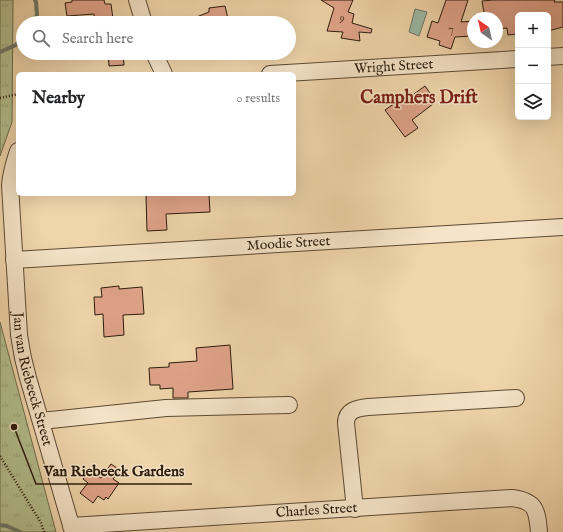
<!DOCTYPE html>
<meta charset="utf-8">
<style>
:root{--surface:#fff;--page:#f6f6f6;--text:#202124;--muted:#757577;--line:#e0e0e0}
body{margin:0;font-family:"IM FELL English",serif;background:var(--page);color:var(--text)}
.controls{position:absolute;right:12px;top:12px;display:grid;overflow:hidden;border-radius:6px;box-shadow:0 4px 16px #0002}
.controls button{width:36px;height:36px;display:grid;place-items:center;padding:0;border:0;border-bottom:1px solid var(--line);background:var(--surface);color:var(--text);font:20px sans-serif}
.compass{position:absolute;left:467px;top:12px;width:36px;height:36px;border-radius:50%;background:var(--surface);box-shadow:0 4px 16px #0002;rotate:326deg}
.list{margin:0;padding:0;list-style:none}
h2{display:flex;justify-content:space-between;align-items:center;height:52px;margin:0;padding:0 16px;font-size:17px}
h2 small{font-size:13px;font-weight:400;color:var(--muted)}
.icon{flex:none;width:22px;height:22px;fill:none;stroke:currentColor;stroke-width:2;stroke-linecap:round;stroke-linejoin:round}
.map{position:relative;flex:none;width:563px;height:532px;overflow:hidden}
.search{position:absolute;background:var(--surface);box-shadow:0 4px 16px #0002;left:16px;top:16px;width:280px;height:44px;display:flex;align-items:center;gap:10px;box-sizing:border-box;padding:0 14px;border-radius:22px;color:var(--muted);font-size:15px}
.panel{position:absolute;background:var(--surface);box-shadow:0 4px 16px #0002;left:16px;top:72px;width:280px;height:124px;border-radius:6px}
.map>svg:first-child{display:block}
</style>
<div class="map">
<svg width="563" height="532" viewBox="0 0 563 532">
<defs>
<pattern id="park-tufts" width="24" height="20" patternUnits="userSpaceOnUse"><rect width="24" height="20" fill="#b3be8e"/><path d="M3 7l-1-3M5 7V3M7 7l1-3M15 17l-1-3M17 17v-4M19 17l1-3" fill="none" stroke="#9aa379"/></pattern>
</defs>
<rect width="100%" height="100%" fill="#f0d5ab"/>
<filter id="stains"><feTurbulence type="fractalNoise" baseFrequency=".005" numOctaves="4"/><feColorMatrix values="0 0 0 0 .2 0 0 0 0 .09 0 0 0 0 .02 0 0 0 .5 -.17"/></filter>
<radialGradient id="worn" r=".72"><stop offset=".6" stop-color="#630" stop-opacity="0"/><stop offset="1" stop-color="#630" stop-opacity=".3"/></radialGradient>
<!-- park -->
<path fill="url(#park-tufts)" stroke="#6f6d4d" d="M0,0H13L12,122L0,156Z
M0,322L56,532H0Z"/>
<!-- water -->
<path fill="#9bb9a6" stroke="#6e7a68" d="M415,9L427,12L419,36L409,32Z"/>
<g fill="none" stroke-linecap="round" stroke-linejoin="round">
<!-- stream -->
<path stroke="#6e7a68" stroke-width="4" d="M32,23L37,15L36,2L35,0
M0,52L16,45L23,36
M0,525L7,526L20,532"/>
</g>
<!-- building -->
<path fill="#e1a48b" stroke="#2b1c0c" d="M72,0H104L105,4H111L113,19L95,22L94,14L67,16L65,3L72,2Z
M321,0H353L348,12L354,14L352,23L372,29L371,33L359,32L360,41L341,38L343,32L327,31L334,8Z
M446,0H468L461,22L473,21V36L455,37L451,49L439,45L440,41L427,37L432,21L438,23Z
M493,0H555L554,2H563V27L548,31V15H518V34L508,35L507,28L497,29V18H485L482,1Z
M225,6L229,23H184V22L209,12V8Z
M108,53H123L124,65L109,66Z
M425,86L432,96L429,98L433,104L412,120L418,128L405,137L385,110L398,101L400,104Z
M151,194H209L210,212L166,214L167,230L147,231L146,195Z
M119,286V289L142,287L144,314L123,315L124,335L104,337L103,314L95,315L94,297H102L101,288Z
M230,345L233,389L188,392V398H173V388L160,389V385H150L149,368L169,367V363L197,361L196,348Z
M111,464L120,470L113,479L119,483L108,499L106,497L104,500L98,496L93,503L80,493L88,483L83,479L90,470L101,478Z"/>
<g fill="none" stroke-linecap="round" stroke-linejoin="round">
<!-- minor casing -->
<g stroke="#5c4a34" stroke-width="18">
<g id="minor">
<path d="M137,0L144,23"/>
<path d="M154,53L164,74"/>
<path d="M548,57L563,56"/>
<path id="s1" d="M270,74L518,59"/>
<path id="s2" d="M18,151C14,163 11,173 10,185L19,335L23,358L28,378L73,532"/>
<path id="s3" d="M14,260L563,227"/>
<path d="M41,421L166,408L289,405"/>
<path d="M355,509L346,423C346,410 358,408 368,407L516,398"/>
<path id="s4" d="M71,526L512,498C536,501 537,510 539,532"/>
</g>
</g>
<!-- path -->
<path stroke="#2b1c0c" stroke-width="2.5" stroke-dasharray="1 2" stroke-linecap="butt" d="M0,98L18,94
M0,456L41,523L44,532"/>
<!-- minor -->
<use href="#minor" stroke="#f5e4c8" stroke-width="16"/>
</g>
<g text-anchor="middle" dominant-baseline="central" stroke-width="3" stroke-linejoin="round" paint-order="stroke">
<!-- number labels -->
<g font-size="12" fill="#583e2c">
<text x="342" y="18">9</text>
<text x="451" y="29">7</text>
</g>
<!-- street labels -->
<g font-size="14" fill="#2b1c0c" stroke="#f5e4c8">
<text stroke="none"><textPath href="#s1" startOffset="124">Wright Street</textPath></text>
<text stroke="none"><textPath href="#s3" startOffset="275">Moodie Street</textPath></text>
<text stroke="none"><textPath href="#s2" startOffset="231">Jan van Riebeeck Street</textPath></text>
<text stroke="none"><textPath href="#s4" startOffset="246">Charles Street</textPath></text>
</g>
<!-- district labels -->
<g font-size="18" font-weight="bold" fill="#7a1f14" stroke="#f5e4c8">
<text x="419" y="98">Camphers Drift</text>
</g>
</g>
<!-- callouts -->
<path fill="none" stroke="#2b1c0c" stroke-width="1.5" d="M14 427L36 484H192"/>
<circle fill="#2b1c0c" stroke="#f5e4c8" stroke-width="1.5" cx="14" cy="427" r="4"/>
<g font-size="15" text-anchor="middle" font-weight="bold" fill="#2b1c0c" stroke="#f5e4c8" stroke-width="3" stroke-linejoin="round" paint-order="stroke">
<text x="114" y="476">Van Riebeeck Gardens</text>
</g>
<rect width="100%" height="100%" filter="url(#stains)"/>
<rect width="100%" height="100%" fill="url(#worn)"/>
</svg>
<div class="controls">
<button>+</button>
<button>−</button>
<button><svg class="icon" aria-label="layers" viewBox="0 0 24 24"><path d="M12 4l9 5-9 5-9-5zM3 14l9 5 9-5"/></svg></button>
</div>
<svg class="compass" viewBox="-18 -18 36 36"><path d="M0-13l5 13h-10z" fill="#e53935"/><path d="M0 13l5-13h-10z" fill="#757577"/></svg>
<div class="search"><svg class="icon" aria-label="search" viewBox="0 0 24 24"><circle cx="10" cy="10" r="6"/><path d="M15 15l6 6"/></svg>Search here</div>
<section class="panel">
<h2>Nearby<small>0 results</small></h2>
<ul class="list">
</ul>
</section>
</div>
